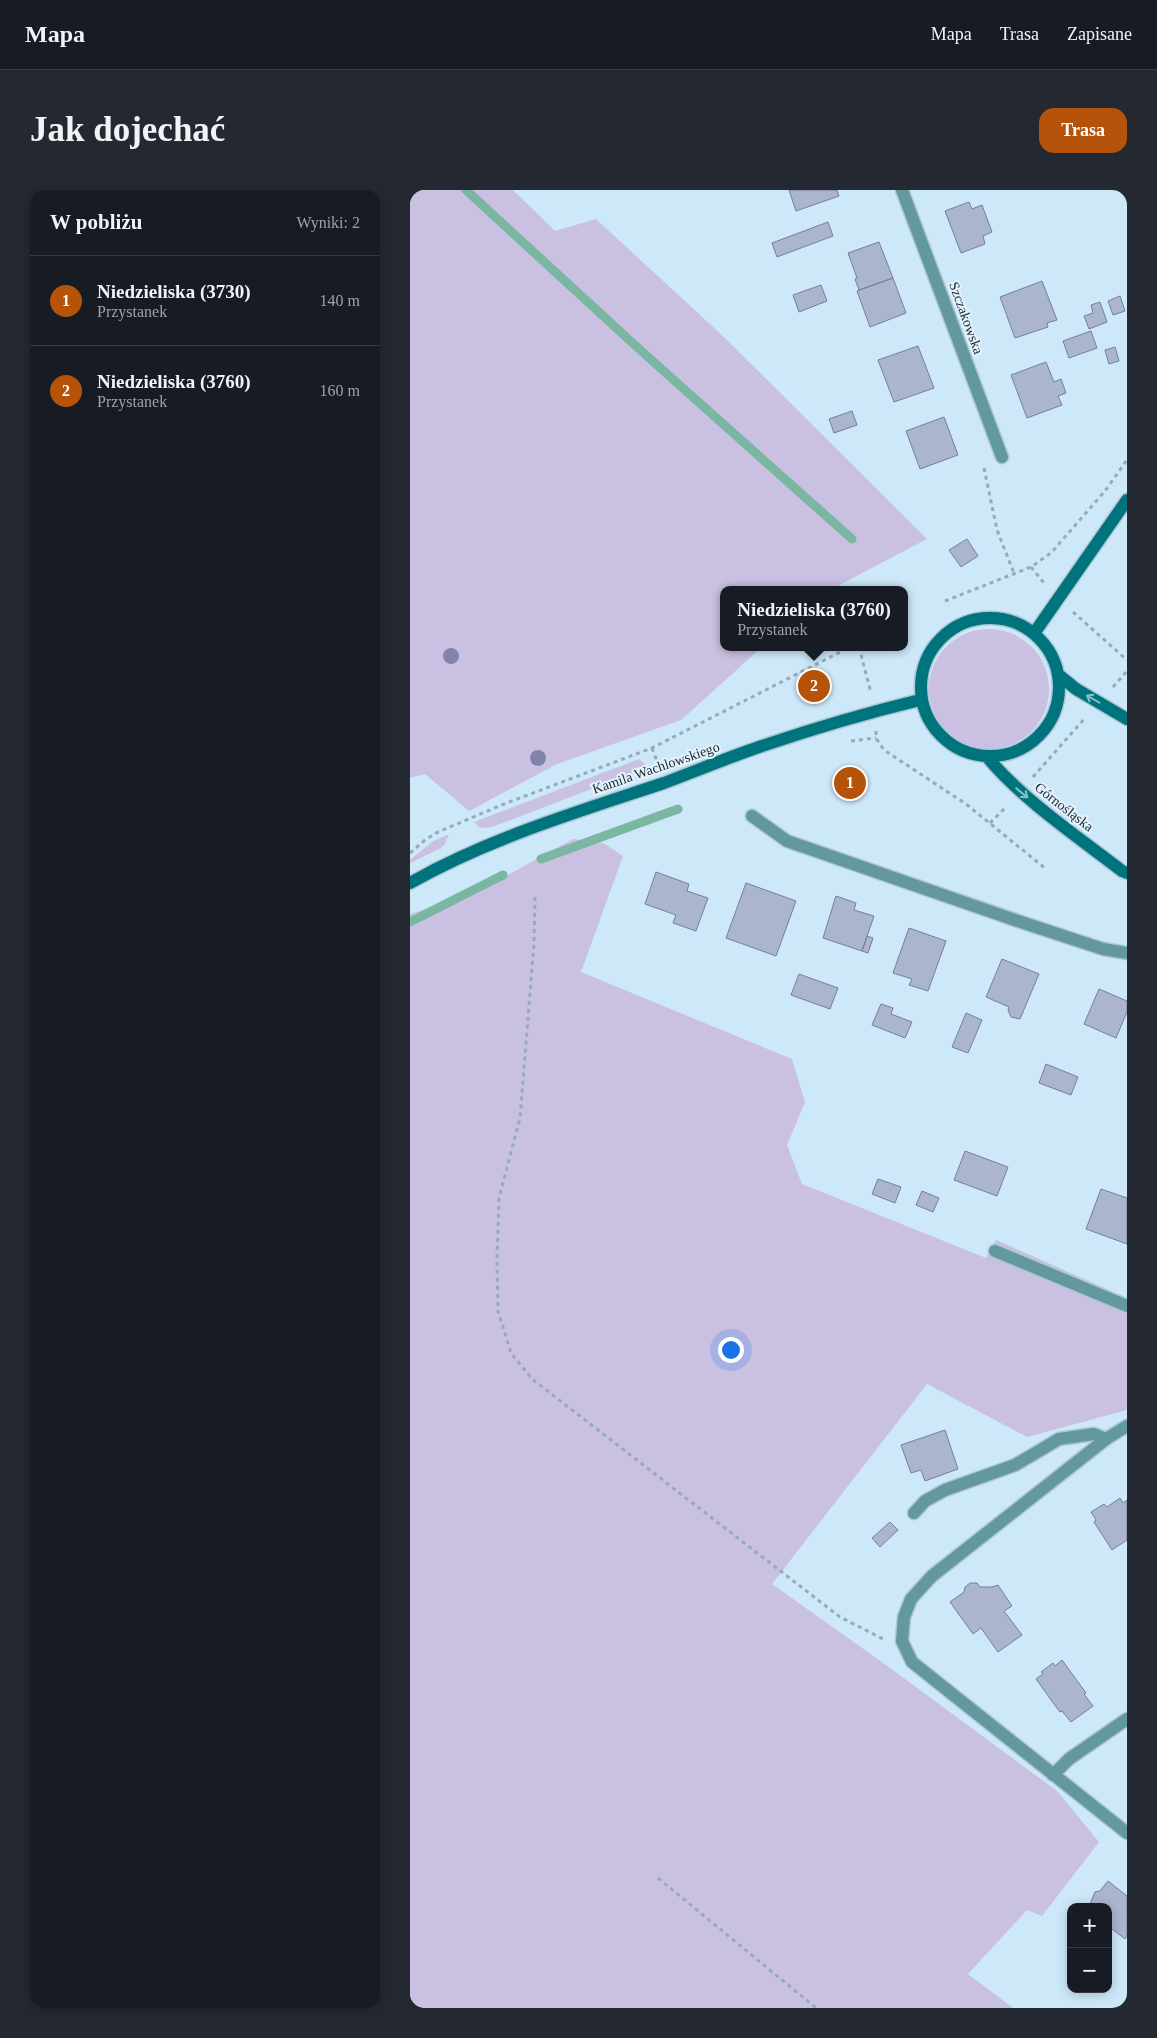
<!DOCTYPE html>
<html lang="pl">
<meta charset="utf-8">
<style>
:root{--surface:#171b24;--page:#242831;--text:#f1f3f6;--muted:#9ea1a6;--line:#363941;--accent:#b45309}
body{margin:0;font-family:Georgia,serif;background:var(--page);color:var(--text)}
.controls{position:absolute;right:15px;bottom:15px;display:grid;overflow:hidden;border-radius:10px;box-shadow:0 2px 12px #0003}
.controls button{width:45px;height:45px;display:grid;place-items:center;padding:0;border:0;border-bottom:1px solid var(--line);background:var(--surface);color:var(--text);font:25px sans-serif}
.you{position:absolute;left:320px;top:1159px;width:18px;height:18px;margin:-12px;border:4px solid #fff;border-radius:50%;background:#1a73e8;box-shadow:0 0 0 8px #1a73e833}
.badge{display:grid;place-items:center;width:32px;height:32px;border-radius:50%;background:var(--accent);color:#fff;font-size:16px;font-weight:700}
.pin{position:absolute;translate:-50% -50%;border:2px solid #fff;box-shadow:0 1px 5px #0006}
.popup{position:absolute;left:310px;top:396px;width:188px;height:65px;box-sizing:border-box;display:grid;place-content:center;border-radius:10px;background:var(--surface);filter:drop-shadow(0 1px 4px #0005);font-size:16px;white-space:nowrap;color:var(--muted)}
.popup b{font-size:19px;color:var(--text)}
.popup::after{content:'';position:absolute;left:50%;top:100%;margin-left:-10px;border:10px solid transparent;border-top-color:var(--surface)}
.list{margin:0;padding:0;list-style:none}
h2{display:flex;justify-content:space-between;align-items:center;height:65px;margin:0;padding:0 20px;font-size:21px}
h2 small{font-size:16px;font-weight:400;color:var(--muted)}
.list li{display:grid;grid-template-columns:32px 1fr auto;gap:15px;align-items:center;box-sizing:border-box;height:90px;padding:0 20px;border-top:1px solid var(--line)}
.list b{display:block;font-size:19px;white-space:nowrap}
.list p{margin:0;font-size:16px;white-space:nowrap;color:var(--muted)}
.list em{font-size:16px;font-style:normal;color:var(--muted)}
.map{position:relative;flex:none;width:717px;height:1818px;overflow:hidden;border-radius:15px}
header{display:flex;align-items:center;gap:30px;box-sizing:border-box;height:70px;padding:0 25px;background:var(--surface);border-bottom:1px solid var(--line)}
header strong{font-size:24px}
nav{display:flex;gap:28px;margin-inline-start:auto;font-size:18px}
.intro{display:flex;align-items:center;justify-content:space-between;box-sizing:border-box;height:120px;padding:0 30px}
h1{margin:0;font-size:35px}
.button{padding:12px 22px;border-radius:15px;background:var(--accent);color:#fff;font-size:18px;font-weight:700}
main{display:flex;gap:30px;padding:0 30px}
aside{flex:1;background:var(--surface);border-radius:15px;box-shadow:0 2px 12px #0003}
.map>svg:first-child{display:block}
</style>
<header>
<strong>Mapa</strong>
<nav><a>Mapa</a><a>Trasa</a><a>Zapisane</a></nav>
</header>
<div class="intro"><h1>Jak dojechać</h1><a class="button">Trasa</a></div>
<main>
<aside>
<h2>W pobliżu<small>Wyniki: 2</small></h2>
<ul class="list">
<li><span class="badge">1</span><div><b>Niedzieliska (3730)</b><p>Przystanek</p></div><em>140 m</em></li>
<li><span class="badge">2</span><div><b>Niedzieliska (3760)</b><p>Przystanek</p></div><em>160 m</em></li>
</ul>
</aside>
<div class="map">
<svg width="717" height="1818" viewBox="0 0 717 1818">
<rect width="100%" height="100%" fill="#cce8f9"/>
<!-- green -->
<path fill="#cac0e1" d="M0,0H103L145,41L186,29L315,148L517,349L420,400H314V457H352L271,530L147,574L59,621L15,584L0,588Z
M519 499a60 60 0 1 1 120 0a60 60 0 1 1-120 0Z
M229,569L239,577L82,637L70,638L64,632Z
M39,644L35,654L31,658L0,673V670L22,652Z
M163,649L193,653L213,666L171,782L382,869L395,912L377,955L392,994L576,1068L586,1050L717,1108V1220L617,1247L517,1194L362,1394L476,1475L647,1601L689,1652L632,1726L617,1720L558,1784L603,1818H0V724L64,704Z"/>
<g fill="none" stroke-linecap="round" stroke-linejoin="round">
<!-- stream -->
<path stroke="#7ab6a2" stroke-width="9" d="M56,0L228,158L442,349
M131,669L268,619
M0,732L93,685"/>
</g>
<!-- building -->
<path fill="#abb5ce" stroke="#767f97" d="M379,0H427L429,6L386,21Z
M559,12L562,19L572,15L582,42L573,46L575,54L551,63L535,21Z
M418,32L423,46L367,67L362,53Z
M469,52L483,88L449,100L445,89L447,88L438,63Z
M483,88L496,123L460,137L447,101Z
M632,91L647,130L637,133L638,137L605,148L590,107Z
M411,95L417,111L389,122L383,105Z
M710,106L715,121L703,125L698,111Z
M690,112L697,132L679,139L674,126L683,123L681,115Z
M681,141L687,158L659,168L653,151Z
M508,156L524,198L484,212L468,170Z
M705,157L709,171L699,174L695,160Z
M636,172L644,192L651,189L656,203L648,206L652,215L617,228L601,185Z
M442,221L447,235L424,243L419,229Z
M534,227L548,265L510,279L496,241Z
M557,349L568,366L551,377L539,360Z
M246,682L279,694L277,701L298,708L286,741L263,733L266,725L235,714Z
M336,693L386,711L366,766L316,748Z
M426,706L446,713L444,720L464,726L452,761L413,748Z
M499,738L536,751L518,801L499,795L502,789L483,783Z
M457,746L463,748L458,763L452,761Z
M592,769L629,784L610,829L601,827L598,820L599,817L576,807Z
M389,784L428,798L420,819L381,805Z
M689,799L717,811V822L706,848L674,834Z
M471,814L483,818L481,824L502,832L495,848L462,835Z
M556,823L572,830L558,863L542,857Z
M636,874L668,887L661,905L629,893Z
M555,961L598,977L587,1006L544,990Z
M468,989L491,997L485,1013L462,1004Z
M691,999L717,1008V1054L676,1039Z
M512,1001L529,1008L523,1022L506,1015Z
M535,1240L548,1279L515,1291L511,1280L501,1283L491,1255Z
M710,1308L713,1313L717,1310V1350L702,1360L684,1332L686,1330L681,1322L694,1314L697,1317Z
M480,1332L488,1340L470,1357L462,1348Z
M560,1393H567L570,1397H582L588,1395L602,1416L594,1421L612,1445L588,1462L571,1438L563,1444L540,1412L554,1402L555,1397Z
M652,1470L676,1503L674,1504L683,1516L661,1532L652,1521L650,1522L644,1514L626,1489L633,1484L631,1482L643,1473L645,1476Z
M698,1691L717,1706V1746L715,1749L698,1736V1717H683L680,1714L685,1702L690,1701Z"/>
<g fill="none" stroke-linecap="round" stroke-linejoin="round">
<!-- lane casing -->
<g stroke="#adc6d5" stroke-width="15">
<path id="lane" d="M342,626L377,651L608,731L693,759L717,763
M585,1061L717,1116
M504,1323L515,1311L535,1300L605,1275L649,1249L684,1244L696,1249
M643,1585L659,1569L717,1529"/>
</g>
<!-- street casing -->
<g stroke="#adc6d5" stroke-width="15">
<path id="street" d="M492,0L592,267
M717,1236L696,1249L522,1386L501,1409L494,1427L492,1451L502,1472L717,1643"/>
</g>
<!-- secondary casing -->
<g stroke="#adc6d5" stroke-width="15">
<path id="secondary" d="M511 497a69 69 0 1 1 138 0a69 69 0 1 1-138 0Z
M625,442L717,310
M650,486L666,499L717,529
M578,568C613,610 668,647 712,681L717,683
M0,693C80,648 167,622 254,593C286,581 317,568 349,557C402,539 456,523 510,510"/>
</g>
<!-- path -->
<path stroke="#95abb9" stroke-width="3" stroke-dasharray="4 4" stroke-linecap="butt" d="M574,278L587,340L604,383
M621,377L634,393
M535,411L621,377L641,363L695,301L717,270
M663,422L717,470
M449,457L461,503
M703,497L717,481
M466,541V548L474,560L556,614L636,679
M441,551L466,548
M242,558L248,574
M623,587L675,528
M580,633L597,616
M0,663L15,650L28,642L94,614L242,558L440,457
M125,707L124,753L110,928L89,1008L87,1070L88,1121L101,1163L122,1189L430,1427L473,1449
M248,1688L406,1818"/>
<!-- lane -->
<use href="#lane" stroke="#63999e" stroke-width="12"/>
<!-- street -->
<use href="#street" stroke="#63999e" stroke-width="12"/>
<!-- secondary -->
<use href="#secondary" stroke="#00747c" stroke-width="12"/>
</g>
<!-- trees -->
<g fill="#8283aa">
<circle cx="41" cy="466" r="8"/>
<circle cx="128" cy="568" r="8"/>
</g>
<!-- one-way arrows -->
<defs><path id="oneway-shaft" d="M-6 0H5M1.5-3L5.5 0L1.5 3" fill="none" stroke-width="1.6" stroke-linecap="round" stroke-linejoin="round" transform="scale(1.25)"/></defs>
<g stroke="#88c0ca">
<use href="#oneway-shaft" transform="translate(683 509) rotate(-150)"/>
<use href="#oneway-shaft" transform="translate(612 603) rotate(39)"/>
</g>
<g text-anchor="middle" dominant-baseline="central" stroke-width="4" stroke-linejoin="round" paint-order="stroke">
<!-- street labels -->
<g font-size="14" fill="#212b32" stroke="#e3f3fe">
<text transform="translate(556 128) rotate(70)">Szczakowska</text>
<text transform="translate(246 578) rotate(-19)">Kamila Wachlowskiego</text>
<text transform="translate(654 617) rotate(38)">Górnośląska</text>
</g>
</g>
</svg>
<div class="controls">
<button>+</button>
<button>−</button>
</div>
<div class="you"></div>
<div class="pin badge" style="left:440px;top:593px">1</div>
<div class="pin badge" style="left:404px;top:496px">2</div>
<div class="popup"><b>Niedzieliska (3760)</b>Przystanek</div>
</div>
</main>
